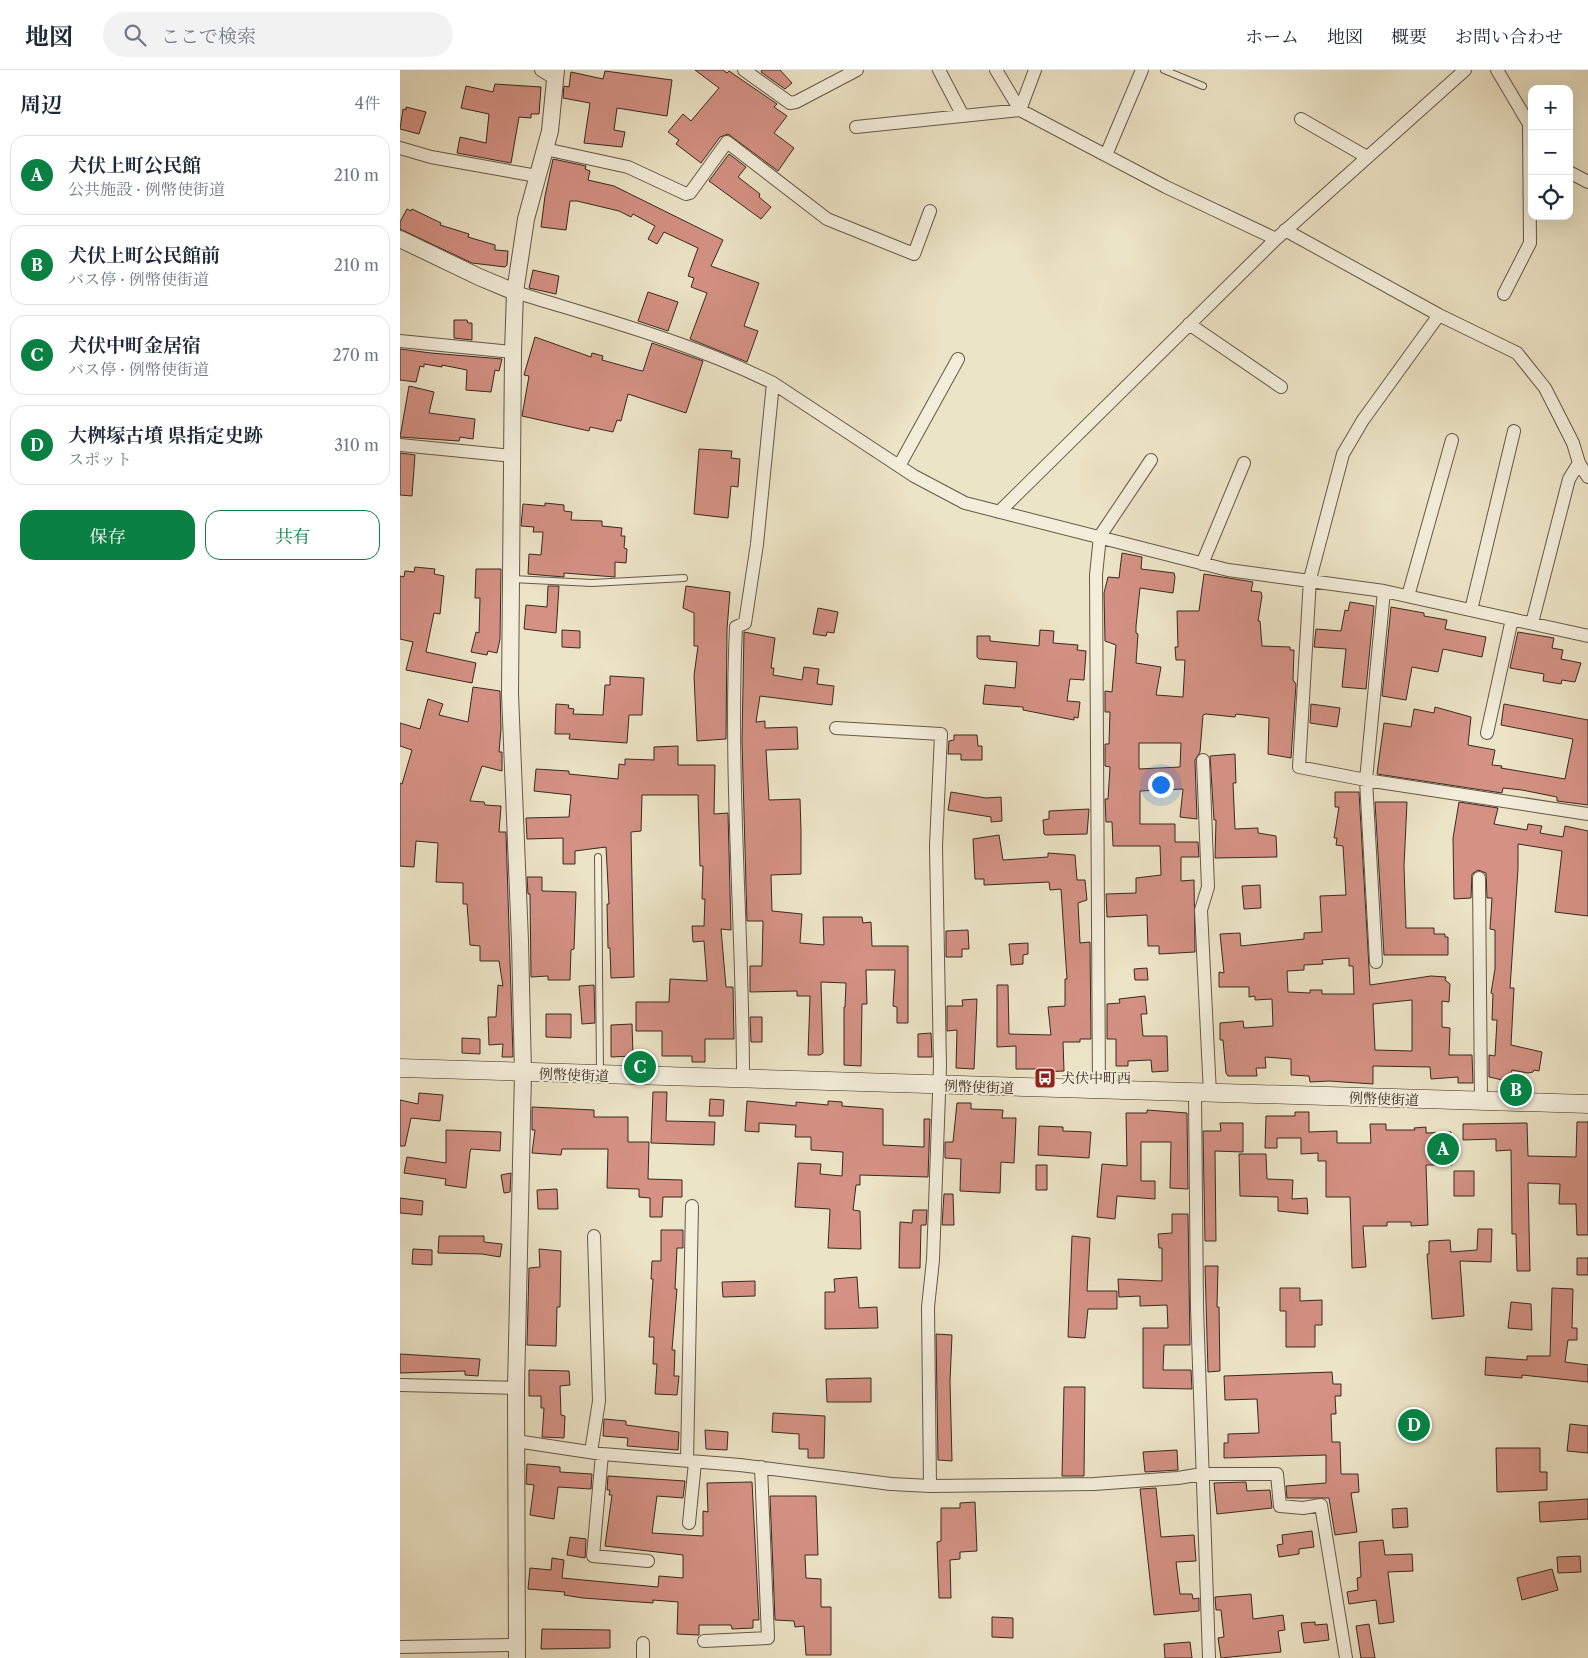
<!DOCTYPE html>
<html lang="ja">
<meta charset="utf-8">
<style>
:root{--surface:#fff;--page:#f2f2f3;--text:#1f2937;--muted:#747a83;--line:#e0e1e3;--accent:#0b8043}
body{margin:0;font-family:"Libre Caslon Text","Noto Serif JP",serif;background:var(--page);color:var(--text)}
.controls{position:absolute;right:15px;top:15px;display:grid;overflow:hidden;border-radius:10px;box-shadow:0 5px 20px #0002}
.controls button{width:45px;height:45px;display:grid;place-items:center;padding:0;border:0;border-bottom:1px solid var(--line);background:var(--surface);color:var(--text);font:25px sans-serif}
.you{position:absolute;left:760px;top:714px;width:18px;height:18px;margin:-12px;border:4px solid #fff;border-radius:50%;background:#1a73e8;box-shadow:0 0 0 8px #1a73e833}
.badge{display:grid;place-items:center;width:32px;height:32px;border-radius:50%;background:var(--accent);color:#fff;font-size:16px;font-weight:700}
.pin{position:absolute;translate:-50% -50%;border:2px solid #fff;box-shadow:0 1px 5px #0006}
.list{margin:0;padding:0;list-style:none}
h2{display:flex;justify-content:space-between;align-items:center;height:65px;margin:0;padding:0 20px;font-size:21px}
h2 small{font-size:16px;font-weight:400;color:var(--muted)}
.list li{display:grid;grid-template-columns:32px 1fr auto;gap:15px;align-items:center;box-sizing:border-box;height:80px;margin:0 10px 10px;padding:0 10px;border:1px solid var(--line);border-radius:15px}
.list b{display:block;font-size:19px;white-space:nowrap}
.list p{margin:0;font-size:16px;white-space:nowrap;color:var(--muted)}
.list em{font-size:16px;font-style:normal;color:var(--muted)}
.actions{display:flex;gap:10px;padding:15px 20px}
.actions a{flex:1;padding:11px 0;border:1px solid var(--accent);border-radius:15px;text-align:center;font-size:18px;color:var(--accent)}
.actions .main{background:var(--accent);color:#fff}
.icon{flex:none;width:28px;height:28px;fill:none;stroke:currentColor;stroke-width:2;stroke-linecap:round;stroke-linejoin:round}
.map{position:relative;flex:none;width:1188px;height:1588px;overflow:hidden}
header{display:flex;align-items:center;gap:30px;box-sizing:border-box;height:70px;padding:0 25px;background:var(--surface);border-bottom:1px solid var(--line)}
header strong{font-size:24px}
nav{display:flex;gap:28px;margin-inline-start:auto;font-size:18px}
.search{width:350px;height:45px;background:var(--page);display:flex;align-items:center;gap:12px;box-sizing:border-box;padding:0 18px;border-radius:28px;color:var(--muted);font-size:19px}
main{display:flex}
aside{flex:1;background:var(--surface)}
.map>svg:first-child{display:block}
</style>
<header>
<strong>地図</strong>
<div class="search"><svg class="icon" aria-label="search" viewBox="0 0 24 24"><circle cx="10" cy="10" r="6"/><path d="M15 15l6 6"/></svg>ここで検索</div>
<nav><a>ホーム</a><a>地図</a><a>概要</a><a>お問い合わせ</a></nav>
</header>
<main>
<aside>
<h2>周辺<small>4件</small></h2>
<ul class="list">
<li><span class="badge">A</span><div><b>犬伏上町公民館</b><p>公共施設 · 例幣使街道</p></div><em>210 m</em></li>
<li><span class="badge">B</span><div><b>犬伏上町公民館前</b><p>バス停 · 例幣使街道</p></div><em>210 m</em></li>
<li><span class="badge">C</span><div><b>犬伏中町金居宿</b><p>バス停 · 例幣使街道</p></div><em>270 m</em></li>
<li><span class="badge">D</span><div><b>大桝塚古墳 県指定史跡</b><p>スポット</p></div><em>310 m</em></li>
</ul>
<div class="actions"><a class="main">保存</a><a>共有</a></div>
</aside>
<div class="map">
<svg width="1188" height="1588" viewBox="0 0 1188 1588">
<rect width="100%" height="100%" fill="#ece4c6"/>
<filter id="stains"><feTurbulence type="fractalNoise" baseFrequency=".004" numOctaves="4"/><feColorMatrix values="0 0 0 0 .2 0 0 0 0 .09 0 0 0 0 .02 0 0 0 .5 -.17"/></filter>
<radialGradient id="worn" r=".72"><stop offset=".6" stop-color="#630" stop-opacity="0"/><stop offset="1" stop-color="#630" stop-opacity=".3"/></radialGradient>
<!-- building -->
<path fill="#d49184" stroke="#382a1d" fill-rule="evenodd" d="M295,0H323L327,3L329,1L377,34L374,37L387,46L374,63L394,78L378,101L328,64L320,67L301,93L276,74L279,70L268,62L283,44L291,51L319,18Z
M362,0H380L392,13L385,19L361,2Z
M205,1L272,10L267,46L217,38L214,60L225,62L222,77L184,73L190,33L163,28L164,16L169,17L171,2L203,9Z
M95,14L141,17L139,44H131V48L119,47L111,93L57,83L60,67L86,73L89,44L61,38L66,16L93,22Z
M6,37L26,42L19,64L0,59L3,39L6,40Z
M329,84L346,97L338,107L360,124L359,127L371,137L361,149L309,111Z
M153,89L186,96L185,99L190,101L188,110L214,116L323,170L311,196L359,213L344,256L358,261L347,292L290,269L307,223L291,217L294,208L288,206L298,178L264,162L257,174L248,169L255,156L233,144L231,147L219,141L177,131H170L166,160L141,157L145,126Z
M7,139L11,141L12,139L41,153L40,155L69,164L68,167L95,175V180L108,181L107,195L105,197L72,193L0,159V152Z
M133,200L159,206L156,224L129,218Z
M248,222L278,232L268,261L238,251Z
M54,250H67L68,253H72V270L54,268Z
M135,267L191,287L192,283L203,286L202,290L238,300L243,301L252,273L303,291L286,343L228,324L221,351L217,350L213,362L190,357L189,361L122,346L129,306L124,305Z
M0,279L31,283L102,289L99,301L95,300L91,322L66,320L67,300L42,295V297L24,294V297L20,296L16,312L0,310Z
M9,316L34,322L29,343L75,349L73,369L60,367L59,371L0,367Z
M299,379L332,381L331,388L340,389L338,417L331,416L328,448L294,444Z
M0,383L15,385L12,426L0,425Z
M145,433L164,435V441L172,442L171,450L202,451V456L222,458L221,466H225L224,478L227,479L226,493L215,492V507L164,503V507L128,504L129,484L141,485L143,462H133L134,457L121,456L123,434L145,436Z
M722,483L742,487L741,499L774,503L775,507L773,523L740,518L736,556V563L738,564L736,593L761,597L756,625L783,627L785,590H776L775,577H778L777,541H799L804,504L853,512L851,521L861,522L862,526L858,551H860L862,576L890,577V580H894L893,610L896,614L891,688L868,684L869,648L836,644L835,647L806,644L803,645L800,682L795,690L797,749L780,747L783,719L740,721V754H775V772H798L799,787H781V811L794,810L795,882L759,884V876H748L747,845L707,847L706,824L736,823V808L761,805L760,776H713L712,752H706L705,729H708L710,697L705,696V674H709L710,642H705V621L712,622L716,575L705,571L704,523L708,507L719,508ZM739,673H781L780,697L739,699Z
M15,497L35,499L34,504L44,506L40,544L34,543L26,582L76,593L72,613L6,600L13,572L0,569V506L4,507L5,501L14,502Z
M76,499H101L100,569L97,583L88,581L87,585L71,582L76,562L79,563L80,528H75Z
M148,516H159L156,563L124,559L126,535L147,537Z
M286,516L330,522L327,559L326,669L297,671L294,606L298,576H294V543L283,538Z
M950,532L974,536L966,619L942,617L946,579L914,577L916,559L941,561L945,540L948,541Z
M991,537L1024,543V546L1047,550L1045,559L1086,567L1082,587L1043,579L1038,602L1012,597L1006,630L982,626Z
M418,538L438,542L434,563L427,562L426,566L413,564Z
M162,560L180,561V578L162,577Z
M640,560L654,561L653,573L678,575L677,580L686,581L684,610L670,609L667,631L680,632L678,648L674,647V650L623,640V637L583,634L585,615L615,618L617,592L579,589L577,587V566H590V571L639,576Z
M344,562L375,568L371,598H374L373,605L402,610L404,597L419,599L417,614L434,616L432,635L360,626L356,652L365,651V658L397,657L398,679L366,680L369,730L400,729L401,760V804L371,805L372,841L402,844L400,873L424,875L423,847H462L463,853L471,852L472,876H508V953H497V937L493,936L495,900H466L467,934H462L461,996L444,995V937H445L446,913L421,912L423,983L420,985H408L410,926H397V921L350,922V896H362L363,851H347L342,671Z
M1118,562L1154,568L1152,578L1163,580L1161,589L1181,593L1175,612L1162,610L1161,614L1143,611L1144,604L1110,598Z
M210,606L244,608L242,645H229L227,673L169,669L170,664H155L156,634L169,635L168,638L174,639L173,644L203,645L205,615H210Z
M73,617L100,621L101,659L99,682H102V701L82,696L70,731L84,732L85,735L101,736L99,762H106L113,987H102L103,974L89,975L88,947H96L98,915L103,916L99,891H80V876L70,875L67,834H63V813L36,812L38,773L16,771L14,797L0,796V713L2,714L12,680L0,676V653L20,659L28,629L43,634L39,645L68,652Z
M911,634L940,638L937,657L910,653Z
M1104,634L1188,650V735L1157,731V727L1122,720L1103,718L1102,723L977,704L984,653L1011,657L1014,639L1034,643L1035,637L1071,647L1068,675L1095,680L1092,695L1102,696L1101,698L1165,709L1173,669L1101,655Z
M554,665H577L578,676H582V690H561V684H548L549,671L554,670Z
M278,676V695H315L314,744L328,743L331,860L321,859L326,917H333L334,969H305V992H292V986H262V961H236V932H269L270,909L307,911L304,871L293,872L292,856H304L305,829H302L303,796H300L298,725H242L241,761L231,762L234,907L211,908L210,878H208L207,834H209L206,777L175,781V794H163V768L127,769L126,748L169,747L171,725L134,721L136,699L169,701V704L218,709L219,694L225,695V689L254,690V677Z
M835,684L836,713H833L835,759L858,758V763L876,766L877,787L815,788L816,750H814L810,686Z
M551,722L586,728L601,727L602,751L591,752V747L548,740Z
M935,722H959L970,915L1031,906L1046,907L1045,910L1050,914L1049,932L1042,931V957L1050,958L1049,985H1072L1073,1013H1058V1007L1031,1009L1030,997L973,996V1014L929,1011L910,1012L909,1006L891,1005V989L865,987L866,998H856L857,1006H828L826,1003L823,970H820V953L843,951L844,958L873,956L872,929L855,930V926L849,927V917H819V902L824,903L820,864L840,863L841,876L904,869V863L922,862L920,826L946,825L943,776L936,775L937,768H934L939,737H935ZM949,888V896H953L954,924H922V920H910V923L888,922L887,901L904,900V895L923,894L922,890ZM1012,930V981L975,980L973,934Z
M975,732H1007L1004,796L1006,858H1034V864H1045V867H1048V885H984Z
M1059,732L1098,738L1094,754L1127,760L1128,754L1142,756L1140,763L1163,767L1165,756L1188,761V846L1155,842L1162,781L1118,774V799L1110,918H1114L1111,975L1142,982L1139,1001L1134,1000L1133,1002L1128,1003L1112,1000L1111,1004L1109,1003L1107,1011L1089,1007V985L1095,986L1097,950H1092L1093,924L1091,923L1095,899V860L1090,859L1092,828H1087L1086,803L1078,800L1072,804L1071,828L1054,829L1053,768Z
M689,739L687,764L646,765L644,764L643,750L649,749V741Z
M599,765L603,790L648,787V783L675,785L677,810H685L687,830L678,833L680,873L690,872L691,969H680V972H663L664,1001L638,1002V999H616V976L597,977V915H608L609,964L651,965L648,937L665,936V909H667L661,819L650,820L649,812L584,815V809H575L573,769Z
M127,807H142V821L176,822L174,879L171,880L170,910H148V906L131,907L130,824H128Z
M860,815L861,838L844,839L842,816Z
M568,860L569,879H562V887H546V861Z
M628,873V884L623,885V894L611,895L609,874Z
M747,898L748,910H735L734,899Z
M194,915L195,953L182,954L179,916Z
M745,926L747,944H741L743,966H767L768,1001L752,1002L751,990L728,991V996H716V969H707V934L720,933L719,929Z
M577,929L574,999L556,998L557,960L547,961V936H563L562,930Z
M146,944H171V968L146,967Z
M350,947H362V972H351Z
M232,954L233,986L211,987V955Z
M531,963L532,987H518V964Z
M62,968L80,969V984L62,983Z
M253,1022H267L266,1051L315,1052L314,1075L251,1073Z
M19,1023L43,1025L40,1051L11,1048L5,1076H0V1030L18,1034Z
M310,1029L324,1030L323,1046H309Z
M347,1031L396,1036V1032L428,1035V1031L442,1032V1036L483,1039V1075L524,1077V1049H530L528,1107L460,1105V1115H456L453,1140L460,1141L461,1179L428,1178L430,1139L395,1137L398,1093L421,1094L420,1104L442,1106L443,1082L411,1080V1067H395L396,1055L359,1053V1062L345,1061Z
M557,1033H571V1039L603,1040L602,1048H616L614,1093L601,1092L600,1123L560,1121L561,1089L545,1088V1072H553Z
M132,1037L194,1040V1047H228V1072H249L248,1109L282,1110V1127H263L262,1147H250V1128L239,1127V1119L207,1118L208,1079H162L161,1085L132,1083L135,1060H132Z
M747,1040L787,1043L788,1119L770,1118L771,1072H741V1111H755V1129L717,1126L715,1149L697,1147L702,1094L727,1096L726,1043H747Z
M895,1042H909V1062L937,1061V1073H971L970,1054H986V1060H1015L1014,1058L1026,1057V1063L1051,1062L1052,1095H1026L1028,1155L1011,1156V1152H987V1156H963L966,1197L952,1198L950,1127H926V1091H918V1083L901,1084V1068H877V1078H865L866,1046H895Z
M1177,1052H1188V1165H1177L1176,1134H1159L1160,1114L1128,1113L1130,1201H1117L1116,1164H1112L1111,1080L1096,1081V1069L1063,1070V1054L1127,1053L1128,1086L1176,1087Z
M820,1053H843V1082L815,1081L816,1171H805L803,1061H821Z
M639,1056L663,1057V1061L691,1062L689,1088L638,1085Z
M46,1060L101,1062L100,1081L71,1079L70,1082L66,1118L45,1115L46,1109L4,1103L7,1087L46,1093Z
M839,1084H866L867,1109L893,1110L892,1129L907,1128L908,1144L878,1141V1127L840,1126Z
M636,1095H647V1120H636Z
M1054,1101H1074V1126H1054Z
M111,1103L110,1122L104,1123L101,1105Z
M157,1119L158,1139H138L137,1120Z
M544,1124H553L554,1155H542Z
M0,1128L23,1131L22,1145L0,1143Z
M513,1140H527L526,1155H521L520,1198H499L500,1152L512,1153Z
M772,1144H788L790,1275H764L763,1300H791L792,1319L743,1318V1258H768L767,1235L740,1236V1226L719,1227L718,1209L762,1211V1178H759L758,1164L772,1163Z
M1078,1159H1092L1091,1192L1060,1191L1064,1246L1032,1249L1027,1184H1029V1171L1050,1170L1051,1182L1077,1180Z
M261,1160H283V1178H277L275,1219H277L272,1280H275L274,1306H279L277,1325L255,1324L257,1294H253L254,1267H249L253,1209H251L252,1191H261Z
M39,1166H84V1172L102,1174L100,1187L82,1184L38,1183Z
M672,1166L690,1168L687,1221H717V1239H688L685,1268L668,1267Z
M13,1179L32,1180V1195L12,1194Z
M139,1179L161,1181L160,1237H157L156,1276L127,1275L129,1198L140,1197Z
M1177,1188H1188V1205H1177Z
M805,1196H818L817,1237H819L820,1301L808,1302Z
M457,1207L459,1238L477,1237L478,1258L425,1259V1222H435L434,1209Z
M355,1211V1226L323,1227L322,1212Z
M880,1218H900V1231L922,1230V1255H915V1277H886V1241H880Z
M1152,1218L1173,1219L1172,1258H1177V1270H1168L1165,1292L1188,1295V1312L1122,1305V1308L1085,1305L1086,1287L1127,1290V1286H1150Z
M1111,1232L1131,1234L1132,1260L1108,1258Z
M536,1264L552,1265L550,1311L552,1391L538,1390Z
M0,1284L80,1289L78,1306L65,1305V1301L0,1303Z
M129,1300L169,1301L170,1315L160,1316L161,1345L165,1346L164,1368L142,1367L144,1338H141V1326H129Z
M932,1302L933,1314H941V1326H935L936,1344H931L932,1372H940L941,1404H958L959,1422L951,1423L957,1462L935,1465L929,1428H887L886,1416L926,1413V1385L824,1388V1373H828V1364L859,1363L857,1329L825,1330L824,1306Z
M471,1308V1332H427L426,1309Z
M664,1317H685L684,1406H662Z
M373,1343L425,1346L424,1388H408V1379H399V1364L372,1362Z
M204,1349L226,1351V1355L279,1362L278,1380L227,1376L228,1368L203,1366Z
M1170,1354L1188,1356V1383L1167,1381Z
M305,1360L328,1362L327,1380L306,1379Z
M1096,1378H1140V1402H1147V1420L1097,1422Z
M777,1380L778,1400L745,1402L743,1382Z
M127,1394L160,1397V1402L192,1404L191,1419L158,1417L154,1449L130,1445L134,1415L126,1414Z
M208,1406L285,1411L283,1428L257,1426L252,1463L303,1466V1441L308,1442L307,1413L352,1412L359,1550H353V1558L332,1559L331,1555H299V1565L277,1564L278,1532L253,1530V1533L183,1528L164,1525L165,1522L128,1519L130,1498L151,1500L152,1488L164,1490L162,1508L258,1517L259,1506L283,1508V1485L205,1476L212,1425H209L210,1420H207Z
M846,1412L847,1421L870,1420L872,1438L817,1444L814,1413Z
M756,1418L761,1467L794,1465L796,1491L776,1492L780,1524H792L793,1529L799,1528V1541L754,1545L740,1419Z
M370,1426H416L418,1485H405L406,1508L421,1509V1537H431V1585H406L404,1556L395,1557L394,1551L375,1550Z
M1188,1429V1449L1140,1452L1139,1432Z
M575,1432L577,1481L560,1482V1489L550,1490L551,1528H539L537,1472L541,1471V1438H560V1433Z
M1007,1438L1008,1457L993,1458L992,1439Z
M912,1461L914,1477L899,1479V1484L879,1487L877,1475L883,1474L882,1465Z
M170,1467L186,1469L185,1488L167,1485Z
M983,1470L985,1485L1012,1484L1013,1501L988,1502L994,1552L979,1554L976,1530L949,1534L947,1522L958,1520L957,1508L961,1507L959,1472Z
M1180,1486L1181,1502L1158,1503L1157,1487Z
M1152,1499L1158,1520L1122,1530L1117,1508Z
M851,1524L853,1549L883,1545L885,1560L878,1561L881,1582L821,1588L818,1568L824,1567L821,1540H816L815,1527Z
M592,1547L613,1548V1568L592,1567Z
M915,1552V1555L927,1554L929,1570L904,1573L901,1553Z
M969,1554L975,1588H961L956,1556Z
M142,1559L210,1560V1578L141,1579Z
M790,1572L792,1588H765L764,1574Z"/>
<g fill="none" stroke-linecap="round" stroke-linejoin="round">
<!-- service casing -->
<g stroke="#655847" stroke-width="8">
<path id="service" d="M764,0L803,16
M112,509L192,513L284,508
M198,787L200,1003"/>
</g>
<!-- minor casing -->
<g stroke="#655847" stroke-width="14">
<path id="minor" d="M141,0L156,9
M344,0L390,33L396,32L457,0
M539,0L563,46
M596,0L620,40L766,117L876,169
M1097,0L1129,54L1130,173L1104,224
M620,40L635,0
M901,49L967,87
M456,57L620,40
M0,78L31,87L137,106
M145,79L228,97L286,124L290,123L327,72L427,149L514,184L530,141
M706,85L742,0
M1169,102L1188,112
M885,160L1039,245L1117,283L1145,318L1173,373L1179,393L1188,407
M115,222C202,249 290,272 373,313L514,406L565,433L828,500L984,521L1188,566
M1039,245L963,350L943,384L910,509L899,697L966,710L1188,744
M789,254L881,317
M0,271L113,282
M0,375L112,386
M499,396L558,289
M599,442L876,169L1065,0
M802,494L844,393
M1008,526L1052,370
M1071,540L1114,361
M1132,553L1169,409L1179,393
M436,658L541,664L536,776L540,996L533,1190L528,1237L530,1416
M1087,663L1112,549
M803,690L808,817L801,840L810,1024
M1079,808L1081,1031
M976,892L966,710L984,521
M343,1010C343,859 329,709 336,557L345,553L357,474L373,313
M699,1020L696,505L700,466L751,390
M795,1023L797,1237L809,1588
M0,1315L116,1318
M116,1371L202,1384L340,1395L491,1414L530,1416L694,1414L778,1408L802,1404H877L880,1436L903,1438L921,1435L946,1588
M191,1382L199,1331L194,1166
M202,1384L193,1486L248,1491
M287,1391L292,1136
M289,1453L295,1392
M304,1571L368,1568L361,1397
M0,1577L117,1575
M243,1588V1573"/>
</g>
<!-- tertiary casing -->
<g stroke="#655847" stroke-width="18">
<path id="tertiary" d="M0,169L79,207L115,222
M117,1588L116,1318L123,1003L120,871L110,624L113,282L115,222L126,149L150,61L156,0"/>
</g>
<!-- secondary casing -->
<g stroke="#382a1d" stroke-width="19">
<path id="secondary" d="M0,998L1188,1034"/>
</g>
<!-- service -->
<use href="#service" stroke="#f3edda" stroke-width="6"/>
<!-- minor -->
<use href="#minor" stroke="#f3edda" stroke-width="12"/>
<!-- tertiary -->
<use href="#tertiary" stroke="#f3edda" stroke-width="16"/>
<!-- secondary -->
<use href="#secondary" stroke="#f3edda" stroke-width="18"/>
</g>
<!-- icons -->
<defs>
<g id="bus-square" transform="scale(1.125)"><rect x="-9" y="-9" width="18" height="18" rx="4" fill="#8f2418" stroke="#f3edda"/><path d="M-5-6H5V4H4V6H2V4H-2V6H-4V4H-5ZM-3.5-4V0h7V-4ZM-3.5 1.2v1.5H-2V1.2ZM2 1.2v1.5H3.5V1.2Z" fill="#fff"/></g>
</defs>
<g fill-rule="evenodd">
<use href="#bus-square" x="645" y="1008"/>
</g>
<g text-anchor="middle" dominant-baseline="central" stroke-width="4" stroke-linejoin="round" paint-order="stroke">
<!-- street labels -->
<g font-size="14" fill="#382a1d" stroke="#f3edda">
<text transform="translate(174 1005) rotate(2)">例幣使街道</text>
<text transform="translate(579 1017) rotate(2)">例幣使街道</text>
<text transform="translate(984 1029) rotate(2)">例幣使街道</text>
</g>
<!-- poi labels -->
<g font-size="14" fill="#382a1d" stroke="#f3edda" text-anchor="start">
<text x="661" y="1008">犬伏中町西</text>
</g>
</g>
<rect width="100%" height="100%" filter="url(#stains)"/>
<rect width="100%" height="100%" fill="url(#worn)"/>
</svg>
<div class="controls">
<button>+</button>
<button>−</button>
<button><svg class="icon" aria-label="locate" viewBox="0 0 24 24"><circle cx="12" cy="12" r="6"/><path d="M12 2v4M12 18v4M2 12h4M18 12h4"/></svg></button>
</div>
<div class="you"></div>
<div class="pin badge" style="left:1043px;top:1079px">A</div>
<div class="pin badge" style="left:1116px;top:1020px">B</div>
<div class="pin badge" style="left:240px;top:997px">C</div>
<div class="pin badge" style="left:1014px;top:1355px">D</div>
</div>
</main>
